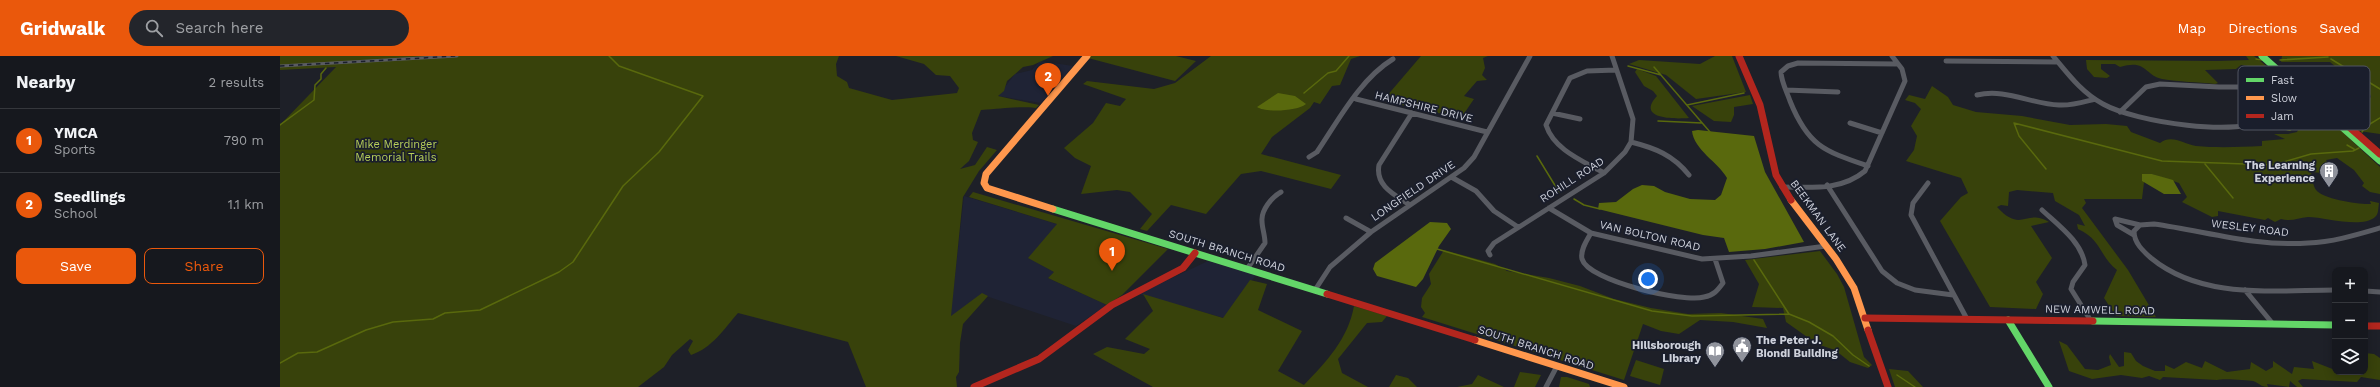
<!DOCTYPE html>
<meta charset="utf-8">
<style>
:root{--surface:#16181e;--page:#23252b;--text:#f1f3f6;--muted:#9ea0a4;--line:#35373c;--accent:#ea580c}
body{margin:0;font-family:"Work Sans",sans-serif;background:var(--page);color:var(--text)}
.controls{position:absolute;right:12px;bottom:12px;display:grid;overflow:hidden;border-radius:8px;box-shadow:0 2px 10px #0003}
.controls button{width:36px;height:36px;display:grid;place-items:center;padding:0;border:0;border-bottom:1px solid var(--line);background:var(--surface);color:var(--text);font:20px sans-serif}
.you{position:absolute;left:1368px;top:223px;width:14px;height:14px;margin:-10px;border:3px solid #fff;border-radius:50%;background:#1a73e8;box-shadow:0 0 0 6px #1a73e833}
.badge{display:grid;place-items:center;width:26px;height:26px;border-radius:50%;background:var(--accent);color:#fff;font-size:13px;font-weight:700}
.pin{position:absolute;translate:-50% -33px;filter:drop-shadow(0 1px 2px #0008)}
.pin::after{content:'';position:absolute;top:21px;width:14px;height:12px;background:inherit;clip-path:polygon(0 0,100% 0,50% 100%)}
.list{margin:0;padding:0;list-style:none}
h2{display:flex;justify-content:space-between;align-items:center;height:52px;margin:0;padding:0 16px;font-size:17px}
h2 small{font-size:13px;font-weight:400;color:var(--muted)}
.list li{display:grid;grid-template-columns:26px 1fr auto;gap:12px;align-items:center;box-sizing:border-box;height:64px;padding:0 16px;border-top:1px solid var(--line)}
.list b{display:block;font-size:15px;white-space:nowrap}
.list p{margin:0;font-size:13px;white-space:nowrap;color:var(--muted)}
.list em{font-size:13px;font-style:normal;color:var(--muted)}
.actions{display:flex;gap:8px;padding:12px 16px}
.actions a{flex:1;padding:9px 0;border:1px solid var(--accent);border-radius:8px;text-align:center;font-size:14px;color:var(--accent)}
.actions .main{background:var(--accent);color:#fff}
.icon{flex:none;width:22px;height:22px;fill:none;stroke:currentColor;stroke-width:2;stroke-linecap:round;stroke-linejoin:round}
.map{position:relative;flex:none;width:2100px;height:331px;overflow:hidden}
header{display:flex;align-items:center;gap:24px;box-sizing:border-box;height:56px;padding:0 20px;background:var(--accent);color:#fff}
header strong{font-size:19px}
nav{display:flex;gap:22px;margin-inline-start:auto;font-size:14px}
.search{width:280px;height:36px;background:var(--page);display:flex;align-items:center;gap:10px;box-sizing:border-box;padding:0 14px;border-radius:22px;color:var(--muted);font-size:15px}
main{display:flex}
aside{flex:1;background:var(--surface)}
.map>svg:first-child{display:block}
</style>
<header>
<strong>Gridwalk</strong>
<div class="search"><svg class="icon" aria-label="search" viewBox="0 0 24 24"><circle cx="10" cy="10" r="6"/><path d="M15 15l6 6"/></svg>Search here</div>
<nav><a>Map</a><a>Directions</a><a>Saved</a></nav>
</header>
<main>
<aside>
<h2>Nearby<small>2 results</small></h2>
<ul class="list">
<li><span class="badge">1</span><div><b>YMCA</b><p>Sports</p></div><em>790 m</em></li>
<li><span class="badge">2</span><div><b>Seedlings</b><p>School</p></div><em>1.1 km</em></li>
</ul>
<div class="actions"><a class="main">Save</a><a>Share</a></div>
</aside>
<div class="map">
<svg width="2100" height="331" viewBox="0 0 2100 331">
<rect width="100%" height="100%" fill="#1e2028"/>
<!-- built -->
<path fill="#1f2335" d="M760,5L793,10L761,47L718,40L735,18L752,14Z
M684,140L780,169L749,202L774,216L768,222L827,249L796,270L703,239L670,263Z
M928,205L976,219L944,262L858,238Z"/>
<!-- green -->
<path fill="#38420b" d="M0,0H559L556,8L557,20L567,26L569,32L612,44L677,37L679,32L670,20L656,19L644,8L616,0H773L753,9L743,11L727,25L724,35L718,40L759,49L756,52C734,50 723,53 701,54L692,77L693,84L698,86L689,105L680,113L695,109L707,91L717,94L699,115L683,141L671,260L702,237L708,240L683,268L680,287L679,316L676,321L677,331H586L568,286L458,257C444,273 432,292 411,299L408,294L413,285L410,283L392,299L384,311L358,331H0V69L56,11L0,14Z
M810,0H896L916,5L895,25L808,2Z
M931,0H1103H1080L1071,3L1060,29L1052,30L1040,48L1034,46L1030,52L992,81L981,98L1061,119L1051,133L981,115L961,118L926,158L891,149L867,175L860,173L872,158L850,136L837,134L801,138L811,110L795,102L784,92L813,67L826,47L840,50L846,43L803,28L807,25L874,33L895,27Z
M1141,0H1208L1203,2L1205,12L1202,19L1207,24L1197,25L1184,40L1194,43L1181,62L1113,47L1106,41Z
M1435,0H1452L1466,36L1416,43L1386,19L1349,8L1359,4L1420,8Z
M1966,0H1974L2004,24L2000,25C1989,14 1976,11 1961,9L1956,13L1925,14L1938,27L1935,28C1917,26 1899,26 1882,23C1864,19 1867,3 1840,11L1835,8H1821V13L1830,20L1827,22L1814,21L1807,13L1806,4L1937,5L1969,4Z
M2002,0H2100V78L2079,75L2073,66L2078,52L2091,41L2089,35L2079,30L2050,6H2001Z
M1357,13L1376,20L1409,62C1396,63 1355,64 1377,40L1373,35L1364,30L1355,16Z
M1652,30L1668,41L1673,49L1696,56L1742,60L1790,69L1826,68L1847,70L1851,76L1880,87C1892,78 1903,88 1916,90C1937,92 1960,91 1982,90V85L2005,83L1994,78H2008L2017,76L2020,70L2027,69L2057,71L2100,111V138L2090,136L2082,130L2084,127L2074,114L2057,102L2046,104L2056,118L2031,116C2032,121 2033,130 2036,134C2043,143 2080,149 2091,148L2090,145L2099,147C2098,152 2099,158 2095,161C2081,173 2045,161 2028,161C2018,162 2011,166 2001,163L1995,166L1988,162L1985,164L1938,155V160L1932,161L1902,146L1907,141L1899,127L1872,118H1865L1862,143H1804L1806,147L1802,152L1848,214L1876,261L1836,260L1824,242L1837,214C1820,201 1821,183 1798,173L1797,168L1805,170L1799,159L1775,145L1773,137L1737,134L1729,136L1728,150L1721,149L1717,151C1742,178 1745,152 1769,166L1751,170L1772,202L1756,226L1763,238L1756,253L1710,251L1660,165L1681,141L1688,137L1681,122L1626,105L1634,94L1637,80L1631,70L1641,53L1635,47L1625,44L1629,39L1645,43Z
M1470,39L1473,48L1454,51V59L1451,66L1434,65L1412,50Z
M693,136L888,193L842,239L827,249L768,222L774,216L748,202L777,168L689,141Z
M1164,194L1215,208L1227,215L1269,222L1300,230L1334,243L1371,252L1408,258L1441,257L1483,263L1487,272L1453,266L1420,264L1399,278L1381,275L1363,268L1344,324L1142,261L1145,257L1141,251L1142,242L1151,228L1149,218Z
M1540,195L1557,218L1564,231L1584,301L1592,309L1588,312L1570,306L1555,294L1537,288L1506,266L1503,252L1472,251L1479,228L1465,204Z
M970,224L987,228L978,254L1022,275L998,315L1024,329C1047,305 1068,283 1074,250L1107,260L1102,266L1087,267L1058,303L1062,317L1088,331H873L813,298L827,291L864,298L870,293L845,283L873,255L863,238L943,262Z
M1779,285L1787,289L1805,313L1818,314L1831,309L1829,301L1830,298L1839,311L1844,310V296L1851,297L1856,305L1863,310L1875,315H1885V309L1894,313L1906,306L1922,312L1925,305L1947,316L1970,313L1971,306L1986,315L1993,311V305L2012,318L2014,311L2034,313L2032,305L2055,314V316H2085V297L2094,298L2100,302V324L2081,321L2077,326L2022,323L2018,325L2023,331H2017L2010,325L2009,331L1987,328L1988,331C1981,331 1979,327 1973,325C1968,324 1941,322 1937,324L1883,321L1880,324L1869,320L1862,322L1841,319L1812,323L1789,315Z
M1356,304L1384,313L1380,329L1350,320Z
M1609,313L1628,315L1643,331H1615Z
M1240,316L1261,319L1255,331H1234Z
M1116,319L1128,322L1137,331H1109Z
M1198,319L1224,331H1177L1192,328Z
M1281,321H1287L1309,328L1310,331H1279Z"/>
<!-- water -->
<path fill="#59690d" d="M998,37L1015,40L1026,48C1018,55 986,57 977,51Z
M2003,38L2019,43L2036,63L2032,67L2020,69L2010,75L1995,72L1993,69L2002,57L1995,39Z
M1418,74L1474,80L1485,116L1524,186L1485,193L1449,196L1444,182L1423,179L1318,153L1319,147L1336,146L1353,133L1362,129L1374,130L1385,136L1410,143L1435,144L1441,139L1447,122C1438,106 1414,94 1412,75Z
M1862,118H1872L1893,124L1901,138H1884L1862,125Z
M1150,166L1167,167L1171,173L1159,190L1143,223L1136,231L1097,220L1093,213L1095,207Z"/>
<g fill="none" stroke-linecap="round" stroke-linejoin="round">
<!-- stream -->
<path stroke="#59690d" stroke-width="1.5" d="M1976,3L1982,4
M2051,3L2100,33
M2000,4L2048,1
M1348,10L1381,19
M1374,11L1430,76
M1024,37L1048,17L1056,15L1069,0
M1407,49L1464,37
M1378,65L1422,67
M1734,67L1882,105L1993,109L2031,98L2073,95L2079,92
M1734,67L1739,80L1766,113
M0,69L34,44L35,29L41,23V18L46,12
M2082,76L2085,71L2100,62
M2067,89L2074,93
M1257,100L1279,136
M1925,108L1953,142
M1294,143L1304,149L1320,153
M1157,193L1372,255L1412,260L1509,258L1529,266L1553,280L1573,299L1589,310
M1474,204L1509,258
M0,307L18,297L37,296L86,274L113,266L153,263L165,257L200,254L279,216L293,206L343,130L379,96L423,40L339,10L329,0
M1617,319L1635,331"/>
<!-- street -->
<path stroke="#595b62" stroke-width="5" d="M1773,0C1788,18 1802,37 1823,48C1855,66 1960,82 1990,62L1993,52L1977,31
M1666,5L1778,6
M1506,34L1558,36
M1697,39C1725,32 1751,48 1779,49C1791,50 1803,46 1815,43
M1076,43L1207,76
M1840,56L1866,31L1880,28L1939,31H2017
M1272,57L1300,63
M1570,67L1602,77
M1351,86C1375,92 1393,99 1409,119
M1029,101L1037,96C1058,65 1080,23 1113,3
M1588,110C1544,95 1528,90 1510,45C1507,36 1501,25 1501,16L1508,10L1518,7L1618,8
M1324,117C1303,105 1274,94 1266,69L1290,22L1307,15L1336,14
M1173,122L1196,135L1214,155L1238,171
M1648,127L1633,147L1631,159L1687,263
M1547,129L1602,215L1617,227L1635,234L1673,239
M1502,131C1531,131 1561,135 1585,115L1625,25L1622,13L1612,0
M1130,149C1115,139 1095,130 1099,109L1132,57
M1269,152L1311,177L1422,203L1471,200L1546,190
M1762,154C1778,169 1802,186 1805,209L1793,226L1791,233L1811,265
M1066,162L1091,176
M1311,177C1307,184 1300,194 1302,203C1308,225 1404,247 1424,241C1434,239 1437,235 1443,227L1435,203
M1854,179L1837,169L1835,163L1860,169
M1210,199L1208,195L1214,187L1324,117L1345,96L1351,86L1353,63L1332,0
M967,213L985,187C985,179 982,172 982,165C981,154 992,141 1001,136
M1035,234L1050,211L1091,176L1184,112L1194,101L1250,0
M1965,234L1993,268
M2055,234C1994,234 1922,244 1871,202C1863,195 1854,187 1854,175L1860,169L1874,168C1925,175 1977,191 2028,187C2053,186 2076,179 2100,172
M2085,235L2100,236
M1266,331L1277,310"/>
<!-- fast -->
<path stroke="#63d668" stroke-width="7" d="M1982,0L2100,105
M773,153L1047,238
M1728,264L1769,331
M1813,265L2055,269"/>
<!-- slow -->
<path stroke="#ff974d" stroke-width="7" d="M1511,144L1556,203L1574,232L1588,274
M773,153L707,132L704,127L706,118L807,0
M1195,284L1344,331"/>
<!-- jam -->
<path stroke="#b3261e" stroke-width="7" d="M1459,0L1480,49L1496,119L1511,144
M2019,27L2100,98
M1047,238L1195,284
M1585,262L1813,265
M2085,270H2100
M1588,274L1608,331
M694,331L759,303L832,249L903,212L915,197"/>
<!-- rail casing -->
<g stroke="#5a5c62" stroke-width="3">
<path id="rail" d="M0,10L177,0"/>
</g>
<!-- rail -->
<use href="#rail" stroke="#1a1e2c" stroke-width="1.5" stroke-dasharray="4.5" stroke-linecap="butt"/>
</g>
<!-- icons -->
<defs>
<g id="building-pin" transform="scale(1)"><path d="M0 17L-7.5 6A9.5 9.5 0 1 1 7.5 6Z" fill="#90939c" stroke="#1a1e2c"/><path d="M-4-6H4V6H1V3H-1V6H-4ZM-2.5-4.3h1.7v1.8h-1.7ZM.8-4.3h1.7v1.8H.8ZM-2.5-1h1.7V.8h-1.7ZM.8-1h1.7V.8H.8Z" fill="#fff"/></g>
<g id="civic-pin" transform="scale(1)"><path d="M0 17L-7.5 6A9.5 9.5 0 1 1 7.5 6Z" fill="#90939c" stroke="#1a1e2c"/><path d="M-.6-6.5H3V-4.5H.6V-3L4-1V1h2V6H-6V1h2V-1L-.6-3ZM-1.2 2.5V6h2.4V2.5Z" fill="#fff"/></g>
<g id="library-pin" transform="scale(1)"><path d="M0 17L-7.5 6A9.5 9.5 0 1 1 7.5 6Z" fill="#90939c" stroke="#1a1e2c"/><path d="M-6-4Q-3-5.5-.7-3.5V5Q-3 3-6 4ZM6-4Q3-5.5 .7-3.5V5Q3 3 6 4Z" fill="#fff"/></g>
</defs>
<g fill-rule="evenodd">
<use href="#building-pin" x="2049" y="115"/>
<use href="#civic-pin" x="1462" y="290"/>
<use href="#library-pin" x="1435" y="295"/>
</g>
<g text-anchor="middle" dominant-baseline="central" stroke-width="3.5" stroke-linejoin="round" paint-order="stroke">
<!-- street labels -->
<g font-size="11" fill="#ced1db" stroke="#1a1e2c">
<text transform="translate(1144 51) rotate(14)">HAMPSHIRE DRIVE</text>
<text transform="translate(1292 124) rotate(-33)">ROHILL ROAD</text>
<text transform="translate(1133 135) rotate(-34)">LONGFIELD DRIVE</text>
<text transform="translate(1538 160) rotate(54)">BEEKMAN LANE</text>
<text transform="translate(1970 172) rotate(7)">WESLEY ROAD</text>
<text transform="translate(1370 180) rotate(13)">VAN BOLTON ROAD</text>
<text transform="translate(947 195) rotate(17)">SOUTH BRANCH ROAD</text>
<text transform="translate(1820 254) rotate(1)">NEW AMWELL ROAD</text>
<text transform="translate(1256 292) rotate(18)">SOUTH BRANCH ROAD</text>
</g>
<!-- park labels -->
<g font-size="11" fill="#b8d059" stroke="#1a1e2c">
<text x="116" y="88">Mike Merdinger<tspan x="116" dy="13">Memorial Trails</tspan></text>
</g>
<!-- poi labels -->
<g font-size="11" font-weight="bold" fill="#ced1db" stroke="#1a1e2c" text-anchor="end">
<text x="2035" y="109">The Learning<tspan x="2035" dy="13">Experience</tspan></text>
<text x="1476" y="284" text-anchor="start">The Peter J.<tspan x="1476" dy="13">Biondi Building</tspan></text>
<text x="1421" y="289">Hillsborough<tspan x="1421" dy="13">Library</tspan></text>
</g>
</g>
<!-- legend -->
<rect x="1958" y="10" width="132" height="64" rx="6" fill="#1a1e2c" stroke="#505461" stroke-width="1"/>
<rect x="1966" y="22" width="18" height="4" fill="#63d668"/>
<rect x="1966" y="40" width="18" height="4" fill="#ff974d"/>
<rect x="1966" y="58" width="18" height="4" fill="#b3261e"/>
<g font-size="11" fill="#ced1db">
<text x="1991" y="28">Fast</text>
<text x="1991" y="46">Slow</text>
<text x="1991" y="64">Jam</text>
</g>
</svg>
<div class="controls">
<button>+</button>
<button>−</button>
<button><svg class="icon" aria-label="layers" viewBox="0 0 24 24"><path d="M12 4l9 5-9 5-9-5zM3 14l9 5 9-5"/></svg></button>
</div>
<div class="you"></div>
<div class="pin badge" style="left:832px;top:215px">1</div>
<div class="pin badge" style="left:768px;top:40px">2</div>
</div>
</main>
